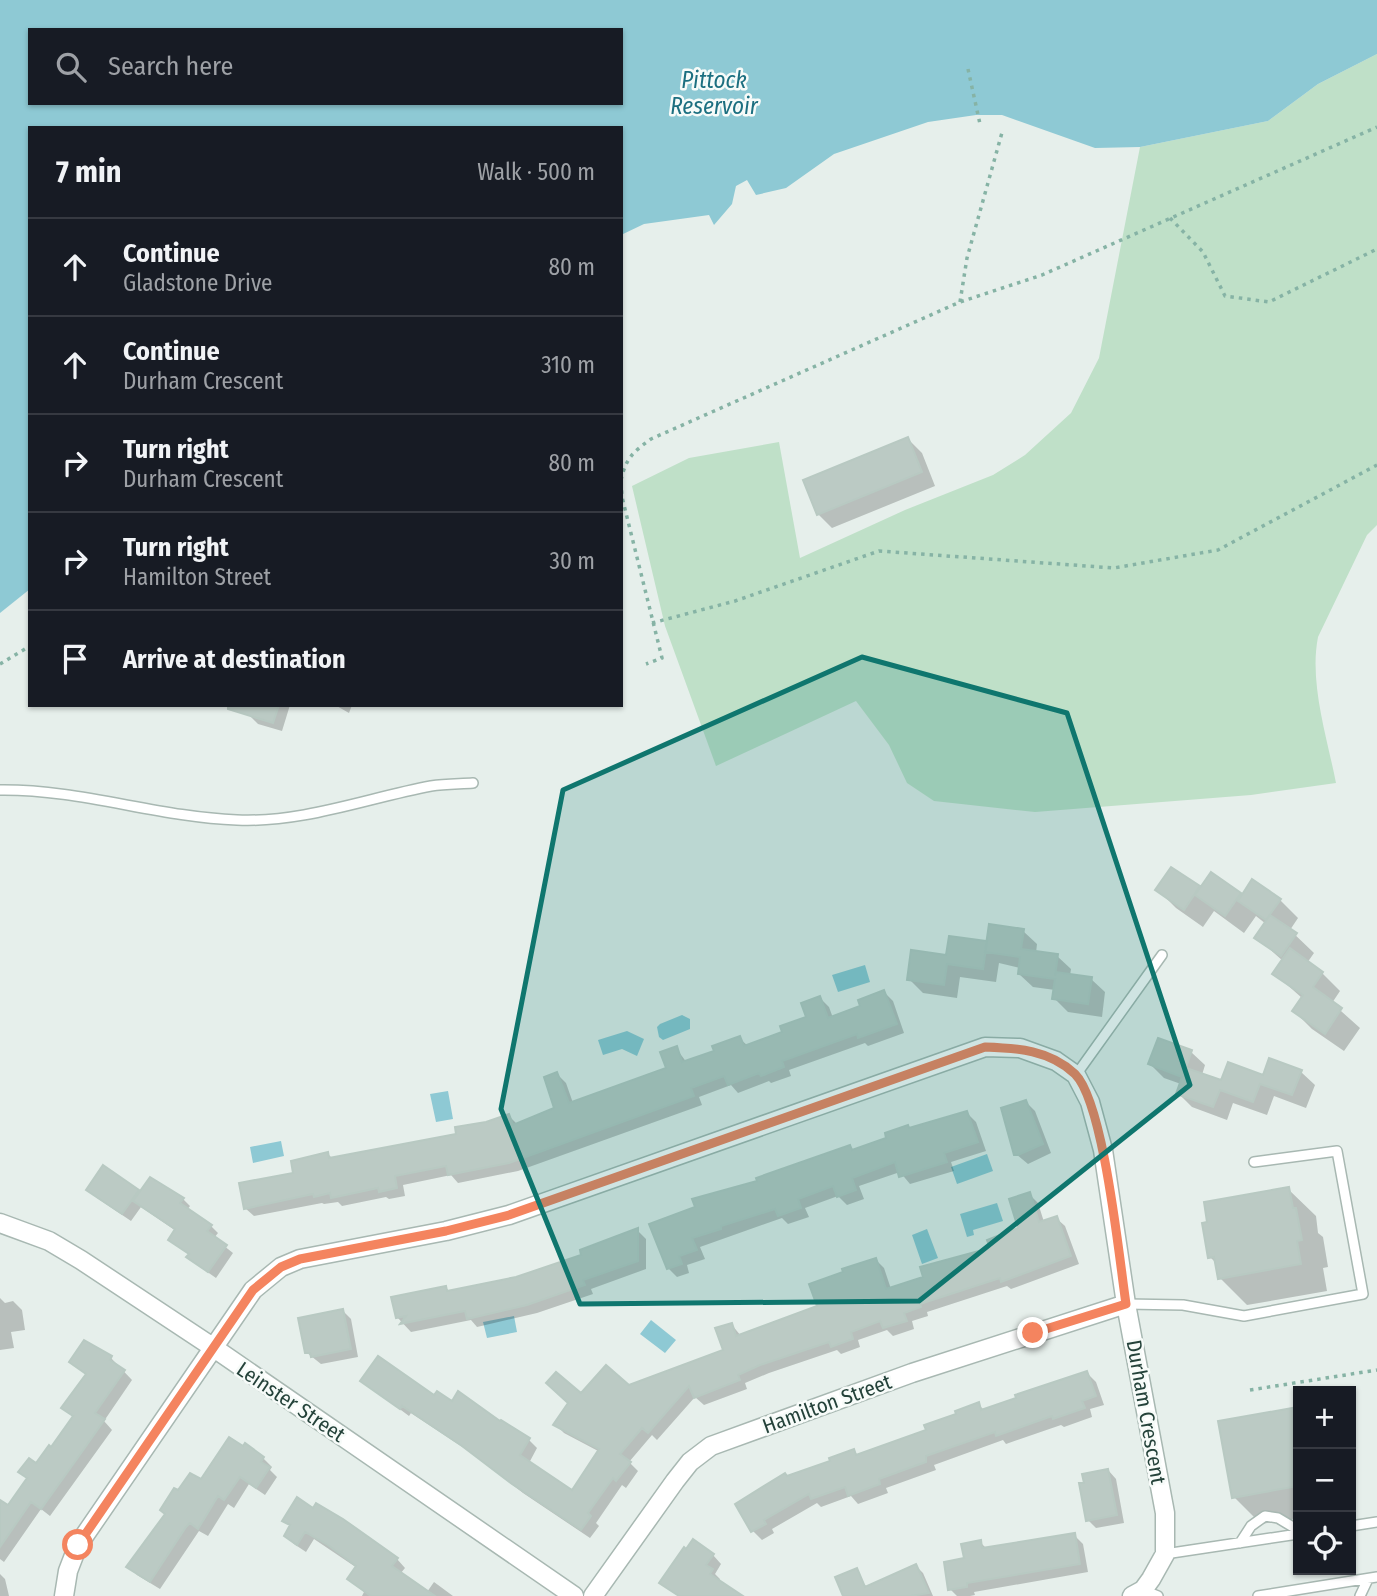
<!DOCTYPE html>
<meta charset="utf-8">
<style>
:root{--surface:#171b24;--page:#242831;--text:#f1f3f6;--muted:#9ea1a6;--line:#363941}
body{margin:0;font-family:"Fira Sans Condensed",sans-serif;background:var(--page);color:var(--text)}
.controls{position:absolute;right:21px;bottom:21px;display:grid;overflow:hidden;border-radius:0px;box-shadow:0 2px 5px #0004}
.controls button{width:63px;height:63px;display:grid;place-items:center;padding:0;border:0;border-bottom:2px solid var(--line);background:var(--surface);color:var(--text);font:35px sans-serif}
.stop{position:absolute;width:21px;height:21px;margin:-16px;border:5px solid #f4845f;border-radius:50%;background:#fff}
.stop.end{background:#f4845f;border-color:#fff;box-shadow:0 2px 7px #0008}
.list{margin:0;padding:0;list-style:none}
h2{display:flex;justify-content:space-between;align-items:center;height:91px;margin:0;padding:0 28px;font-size:30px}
h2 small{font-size:23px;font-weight:400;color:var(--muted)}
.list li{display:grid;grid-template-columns:46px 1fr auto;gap:21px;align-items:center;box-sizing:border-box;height:98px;padding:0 28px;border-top:2px solid var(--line)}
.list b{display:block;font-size:26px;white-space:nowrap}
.list p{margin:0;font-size:23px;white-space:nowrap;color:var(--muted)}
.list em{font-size:23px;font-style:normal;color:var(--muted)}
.icon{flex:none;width:38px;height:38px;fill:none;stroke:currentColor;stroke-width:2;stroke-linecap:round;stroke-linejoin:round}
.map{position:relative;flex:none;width:1377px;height:1596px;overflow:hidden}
.search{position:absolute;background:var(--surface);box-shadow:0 2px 5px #0004;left:28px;top:28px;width:595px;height:77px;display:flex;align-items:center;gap:18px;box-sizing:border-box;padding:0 24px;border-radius:0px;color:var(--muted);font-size:26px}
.panel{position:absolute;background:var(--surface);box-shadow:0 2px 5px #0004;left:28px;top:126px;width:595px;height:581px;border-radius:0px}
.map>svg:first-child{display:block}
</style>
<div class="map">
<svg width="1377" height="1596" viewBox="0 0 1377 1596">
<rect width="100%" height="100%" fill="#e6efeb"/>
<!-- green -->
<path fill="#bfe0c8" d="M1377,54V525L1367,535L1318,637C1309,683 1327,737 1336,783L1251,795L1035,812L934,801L907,783L889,745L856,701L716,766L665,626L632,486L689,458L779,442L800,558L905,510L993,475L1025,455L1071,413L1099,358L1140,147L1268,121L1318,84Z"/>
<!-- water -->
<path fill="#8ec9d4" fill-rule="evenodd" d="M0,0H1377V54L1318,84L1268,121L1140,147L1095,148L1002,115H976L928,122L834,154L786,188L756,195L747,180L736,186L732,204L714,225L709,215L644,224L621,235V128H30V589L0,613ZM30,30H621V103H30Z
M865,965L870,982L838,992L832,975Z
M682,1015L690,1019V1029L663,1040L659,1037L657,1027L660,1024Z
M627,1031L644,1039L637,1056L622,1049L603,1055L598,1040Z
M448,1091L453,1119L436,1122L430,1094Z
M281,1141L284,1156L253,1163L250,1147Z
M987,1154L993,1171L957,1184L951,1167Z
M997,1203L1003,1221L973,1230L974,1235L967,1237L960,1214Z
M927,1229L938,1258L922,1264L912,1235Z
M514,1316L517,1332L487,1338L483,1322Z
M651,1320L676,1340L665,1353L640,1334Z"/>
<!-- shadow -->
<path fill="#0003" d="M908,439L922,453L935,486L832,528L818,514Z
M252,705H290L282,731L258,724L249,715Z
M335,705H352L349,713Z
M1171,869L1201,890L1280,900L1298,918L1290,930L1314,953L1307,963L1322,973L1340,991L1332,1003L1360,1028L1344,1051L1312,1029L1294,1011L1302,998L1275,974L1283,961L1257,938L1266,924L1256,916L1244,933L1214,911L1203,927L1176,908L1157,889Z
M1023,931L1037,944L1036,953L1057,956L1071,969L1070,976L1091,979L1105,992L1102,1017L1068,1012L1054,998L1055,990L1033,987L1019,974L1020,968L999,963L996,982L960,977L957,998L923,993L909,979L948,957Z
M884,992L893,1001L904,1033L868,1046L865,1043L789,1070L791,1076L771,1083L769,1081L738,1093L731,1085L699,1097L702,1105L518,1171L458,1183L451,1175L403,1185L405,1196L389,1199L386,1197L342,1206L338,1202L324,1204L322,1203L254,1216L245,1208L328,1154L333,1159L458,1135L509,1116L518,1125L557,1109V1074L566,1083L573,1103L668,1069L676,1048L687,1063L716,1052L739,1038L748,1046L785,1033L808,1018L820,998L829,1007L833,1018L862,1007Z
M1191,1052L1205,1065L1202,1075L1222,1082L1301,1072L1315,1085L1306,1108L1274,1096L1267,1115L1233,1103L1227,1120L1192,1107L1178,1093L1181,1084L1164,1078L1150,1064Z
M1026,1102L1035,1111L1051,1153L1028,1164L1016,1154Z
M967,1113L976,1122L986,1151L951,1162L954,1171L910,1184L900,1172L859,1186L864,1199L847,1205L838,1196L805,1208L809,1217L788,1224L782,1218L700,1247L705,1259L687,1265L689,1273L677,1277L668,1268L651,1225L849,1147L853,1151L909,1129Z
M1288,1189L1316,1216L1318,1233L1323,1237L1328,1267L1323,1268L1327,1291L1247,1305L1220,1278L1218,1265L1210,1257Z
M88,1190L137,1191L140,1194L183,1199L190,1206L187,1210L211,1226L218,1233L214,1238L233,1253L216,1278L196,1264L188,1257L190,1255L170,1239L176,1231L141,1207L131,1221L97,1198Z
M1029,1194L1038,1203L1044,1222L1056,1218L1065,1226L1079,1264L1011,1289L1007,1286L927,1312L928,1316L912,1321L914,1329L893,1336L887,1330L858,1340L860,1347L841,1354L837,1350L769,1373L745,1383L747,1389L704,1405L695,1397L657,1440L652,1435L629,1462L638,1471L626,1488L622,1485L596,1523L599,1526L590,1538L523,1493L473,1454L411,1413L409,1416L362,1381L435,1397L501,1424L529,1440L537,1448L529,1463L572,1493L600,1452L564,1433L556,1425L581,1395L629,1387L725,1351L732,1325L741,1336L819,1307L876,1260L884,1268L891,1289L926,1278L992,1250L1021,1229Z
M637,1230L646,1239V1269L591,1289L593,1294L537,1313L477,1327L471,1320L411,1332L397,1317L446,1288L450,1292L517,1279L584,1256Z
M0,1298L5,1303L13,1301L22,1310L25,1330L11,1332L14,1348L0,1350Z
M343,1311L351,1319L358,1357L321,1364L306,1352Z
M111,1358L132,1380L104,1421L112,1430L50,1516L41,1509L4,1562L0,1559V1502L8,1508L28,1480L20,1472L37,1466L52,1449L74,1417L64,1408L87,1375L71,1362Z
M1087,1373L1096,1382L1104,1405L1090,1409L1092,1417L1064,1427L1061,1425L1006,1444L1003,1440L934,1465L936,1470L886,1488L888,1493L858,1504L851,1496L821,1507L817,1503L772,1529L774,1533L762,1540L753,1531L788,1478L833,1462L853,1451L858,1456L928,1431L978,1404L984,1410Z
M1298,1409V1518L1261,1524L1234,1497L1220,1423Z
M263,1458L272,1467L270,1470L277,1477L265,1495L249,1484L234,1508L228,1504L208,1536L199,1531L160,1589L137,1575L129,1566L166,1514L179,1493Z
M1108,1470L1116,1479L1124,1523L1096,1528L1088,1520Z
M284,1520L397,1559L405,1568L400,1574L427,1592L434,1582L453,1596H362L364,1592L349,1579L357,1568L314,1539L306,1552L294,1544L286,1536L291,1527Z
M1074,1535L1083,1544L1088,1572L974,1592L975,1595L970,1596H957L950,1589L966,1560L980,1542L987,1549Z
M713,1555L721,1564L715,1574L720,1579L719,1582L740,1596H678L662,1582Z
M916,1566L923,1573L933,1596H875Z
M0,1574L5,1579L9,1596H0Z"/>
<!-- building -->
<path fill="#bbcac4" stroke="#b8c9c2" stroke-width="2" d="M908,437L922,472L817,515L803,480Z
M228,705H279L273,723L228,709Z
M1171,867L1200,886L1184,910L1155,890Z
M1211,872L1241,893L1225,916L1195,895Z
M1252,879L1281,899L1266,920L1238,901Z
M1270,915L1297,933L1281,956L1254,938Z
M989,924L1024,929L1021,949L1058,954L1055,976L1056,972L1092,977L1088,1004L1052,999L1055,979L1018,974L1020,957L985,952Z
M949,936L987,941L983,969L947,964L944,985L907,980L911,950L946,955Z
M1290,948L1323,972L1313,987L1342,1008L1325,1034L1292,1011L1303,995L1272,974Z
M884,990L897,1024L858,1038L857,1034L782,1061L784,1067L761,1076L759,1073L728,1085L724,1076L691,1088L694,1096L509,1163L448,1175L446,1166L395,1176L397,1188L379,1192L378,1188L331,1198L330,1193L314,1197L313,1194L244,1209L239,1183L293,1173L291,1161L328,1152L329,1158L456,1134L455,1127L486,1122L509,1114L513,1125L554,1108L544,1077L557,1072L569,1103L666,1068L660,1052L677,1046L682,1062L714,1051L712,1046L740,1036L744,1046L782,1032L780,1026L806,1017L801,1003L820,996L828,1018L860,1006L858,1000Z
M1158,1038L1192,1050L1186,1068L1221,1080L1228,1062L1263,1075L1269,1058L1302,1070L1292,1095L1260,1084L1253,1102L1220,1090L1213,1107L1176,1094L1182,1077L1148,1064Z
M1026,1100L1043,1144L1018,1155H1014L1001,1108Z
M967,1111L978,1142L944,1153L947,1162L899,1177L895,1162L852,1178L856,1190L837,1197L833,1186L798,1199L801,1208L778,1216L775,1209L721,1226V1229L692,1238L697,1250L679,1256L682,1264L667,1269L649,1224L695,1207L692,1199L757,1181L756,1178L850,1145L852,1150L886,1138L885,1133L908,1125L909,1128Z
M103,1165L139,1190L122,1214L86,1190Z
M150,1177L184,1198L180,1203L212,1225L207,1231L227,1245L208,1272L186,1257L189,1254L168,1240L175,1229L133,1201Z
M1289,1187L1293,1208H1296L1302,1240L1297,1241L1301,1264L1218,1279L1214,1257L1208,1258L1202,1223L1207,1222L1204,1202Z
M1030,1192L1039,1222L1057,1216L1071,1256L1001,1282L1000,1278L920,1304L921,1307L904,1313L907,1321L883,1328L880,1321L851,1332L853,1339L831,1347L829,1342L760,1365L738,1375L740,1380L694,1398L689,1386L648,1433L642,1428L620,1454L631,1462L616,1481L613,1478L588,1513L591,1516L581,1530L512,1484L462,1446L402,1406L400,1409L360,1381L378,1356L434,1395L437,1391L452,1401L458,1391L500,1421L501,1420L530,1438L520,1455L572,1490L599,1449L553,1425L568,1403L546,1383L556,1372L581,1393L606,1365L629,1385L723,1350L715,1328L732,1323L736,1336L817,1306L809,1284L843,1272L842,1269L876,1258L886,1289L923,1277L920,1267L990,1248L987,1240L1018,1228L1009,1199Z
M638,1228V1261L583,1280L585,1285L527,1305L467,1319L465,1311L400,1324L406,1316L396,1318L391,1297L446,1286L447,1291L516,1277L581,1255L580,1250Z
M343,1309L351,1349L311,1357L310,1353H305L298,1318Z
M84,1340L112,1356L110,1360L125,1370L95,1413L105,1419L79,1456L41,1509L31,1502L0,1547V1500L8,1505L27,1478L18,1472L29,1458L36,1463L49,1445L51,1447L73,1416L61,1408L86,1374L69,1362Z
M1087,1371L1096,1396L1082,1401L1085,1408L1053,1419L1052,1416L996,1436L995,1432L926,1456V1462L879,1479L880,1484L848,1496L845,1487L811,1499L809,1494L764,1520L766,1524L751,1532L735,1504L785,1473L787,1476L830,1461L829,1458L854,1449L856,1455L926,1430L924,1425L956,1414L955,1411L979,1402L981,1410L1016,1398L1015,1395Z
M1298,1407V1486L1232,1498L1218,1421Z
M229,1437L243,1446L245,1443L264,1457L261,1462L270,1467L256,1488L240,1477L224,1500L218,1496L198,1529L190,1523L186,1527L150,1582L126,1567L165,1514L160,1510L174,1488L178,1490L190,1473L201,1479Z
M1108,1469L1117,1515L1086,1521L1079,1483H1084L1082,1474Z
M297,1497L313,1508L316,1503L343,1519L398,1558L392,1566L435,1596H371L347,1579L356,1566L328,1545L305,1532L297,1545L284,1536L290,1525L282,1521Z
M1075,1533L1080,1564L967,1583V1587L948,1590L944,1562L964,1558L961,1544L981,1540L982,1548Z
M693,1539L714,1554L706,1565L713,1569L710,1574L743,1596H679L659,1583L684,1547L686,1549Z
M916,1564L929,1593L910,1596H843L835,1577L857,1568L865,1587Z"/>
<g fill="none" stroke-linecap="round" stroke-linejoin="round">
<!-- service casing -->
<g stroke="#a8b8b2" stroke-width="12">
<path id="service" d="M0,790C80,789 157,817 237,820C303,823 367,798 431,786C445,784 459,784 473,783
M1076,1075L1162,955
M1126,1304L1183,1305L1244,1316L1363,1294L1337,1151L1254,1162
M1351,1526L1377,1522
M1240,1543L1251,1526L1265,1516L1278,1518L1298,1530
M1165,1554L1298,1534
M1143,1590L1158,1596
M1258,1596L1377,1577
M1360,1596L1368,1579"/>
</g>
<!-- minor casing -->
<g stroke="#a8b8b2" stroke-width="21">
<path id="minor" d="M0,1223L49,1241L81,1260L214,1348L574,1596
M64,1596L68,1571L78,1545L253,1290L281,1267L300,1259L446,1231L509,1215L985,1047L1020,1048L1056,1061L1076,1075L1090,1102L1103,1150L1126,1304L1165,1513V1554L1151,1579L1143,1590L1132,1596
M593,1596L675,1481L690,1462L711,1446L912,1373L1126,1304"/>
</g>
<!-- path -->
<path stroke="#86b3a5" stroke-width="3.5" stroke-dasharray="3.5 5" stroke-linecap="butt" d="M968,69L980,124
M1170,218L1203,252L1225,296L1269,302L1377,249
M960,302L967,258L1003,129
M621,480C626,458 633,452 651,439L960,302L1042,275L1377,127
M621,482L622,497L662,658L646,664
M652,623L735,601L879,551L1114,568L1218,550L1377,465
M0,664L30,646
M1250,1390L1377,1370"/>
<!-- service -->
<use href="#service" stroke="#fff" stroke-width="9"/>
<!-- minor -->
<use href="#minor" stroke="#fff" stroke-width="18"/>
</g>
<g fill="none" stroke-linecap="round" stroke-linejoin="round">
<!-- route -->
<path stroke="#f4845f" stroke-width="9" d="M78,1545L253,1290L281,1267L300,1259L446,1231L509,1215L985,1047C1017,1048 1050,1050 1075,1074C1104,1103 1119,1257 1126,1304L1033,1333"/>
</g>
<!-- marked area -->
<path fill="#0f766e" fill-opacity="0.2" stroke="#0f766e" stroke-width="5" stroke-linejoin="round" d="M862,657L1067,713L1190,1085L919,1301L580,1304L501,1109L563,790Z"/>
<g text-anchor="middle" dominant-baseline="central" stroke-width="5" stroke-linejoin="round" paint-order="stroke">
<!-- street labels -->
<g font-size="21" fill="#24423a" stroke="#f7fbf9">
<text transform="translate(291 1402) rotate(34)">Leinster Street</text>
<text transform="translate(827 1404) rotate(-20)">Hamilton Street</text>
<text transform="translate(1146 1412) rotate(80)">Durham Crescent</text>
</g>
<!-- water labels -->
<g font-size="23" font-style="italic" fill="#1c6f80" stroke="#f7fbf9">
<text x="714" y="80">Pittock<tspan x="714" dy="26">Reservoir</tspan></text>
</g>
</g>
</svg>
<div class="controls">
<button>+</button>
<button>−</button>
<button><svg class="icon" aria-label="locate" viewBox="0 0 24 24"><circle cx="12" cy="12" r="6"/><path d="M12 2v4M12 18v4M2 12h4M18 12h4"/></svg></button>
</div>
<div class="stop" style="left:78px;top:1545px"></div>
<div class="stop end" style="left:1033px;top:1333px"></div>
<div class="search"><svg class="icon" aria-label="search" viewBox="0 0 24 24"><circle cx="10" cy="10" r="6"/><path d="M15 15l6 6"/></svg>Search here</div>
<section class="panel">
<h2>7 min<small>Walk · 500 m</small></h2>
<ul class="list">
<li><svg class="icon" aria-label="ahead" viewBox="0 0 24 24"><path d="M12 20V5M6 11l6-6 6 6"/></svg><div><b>Continue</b><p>Gladstone Drive</p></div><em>80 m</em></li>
<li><svg class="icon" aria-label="ahead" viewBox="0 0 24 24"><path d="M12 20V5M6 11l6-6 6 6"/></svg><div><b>Continue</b><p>Durham Crescent</p></div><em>310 m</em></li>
<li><svg class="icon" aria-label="right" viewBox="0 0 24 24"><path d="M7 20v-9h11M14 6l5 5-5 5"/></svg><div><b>Turn right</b><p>Durham Crescent</p></div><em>80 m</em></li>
<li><svg class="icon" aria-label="right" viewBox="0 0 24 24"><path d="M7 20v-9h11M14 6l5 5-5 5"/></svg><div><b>Turn right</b><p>Hamilton Street</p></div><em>30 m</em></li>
<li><svg class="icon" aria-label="arrive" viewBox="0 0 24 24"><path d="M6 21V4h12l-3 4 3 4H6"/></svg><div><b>Arrive at destination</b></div></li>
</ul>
</section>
</div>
